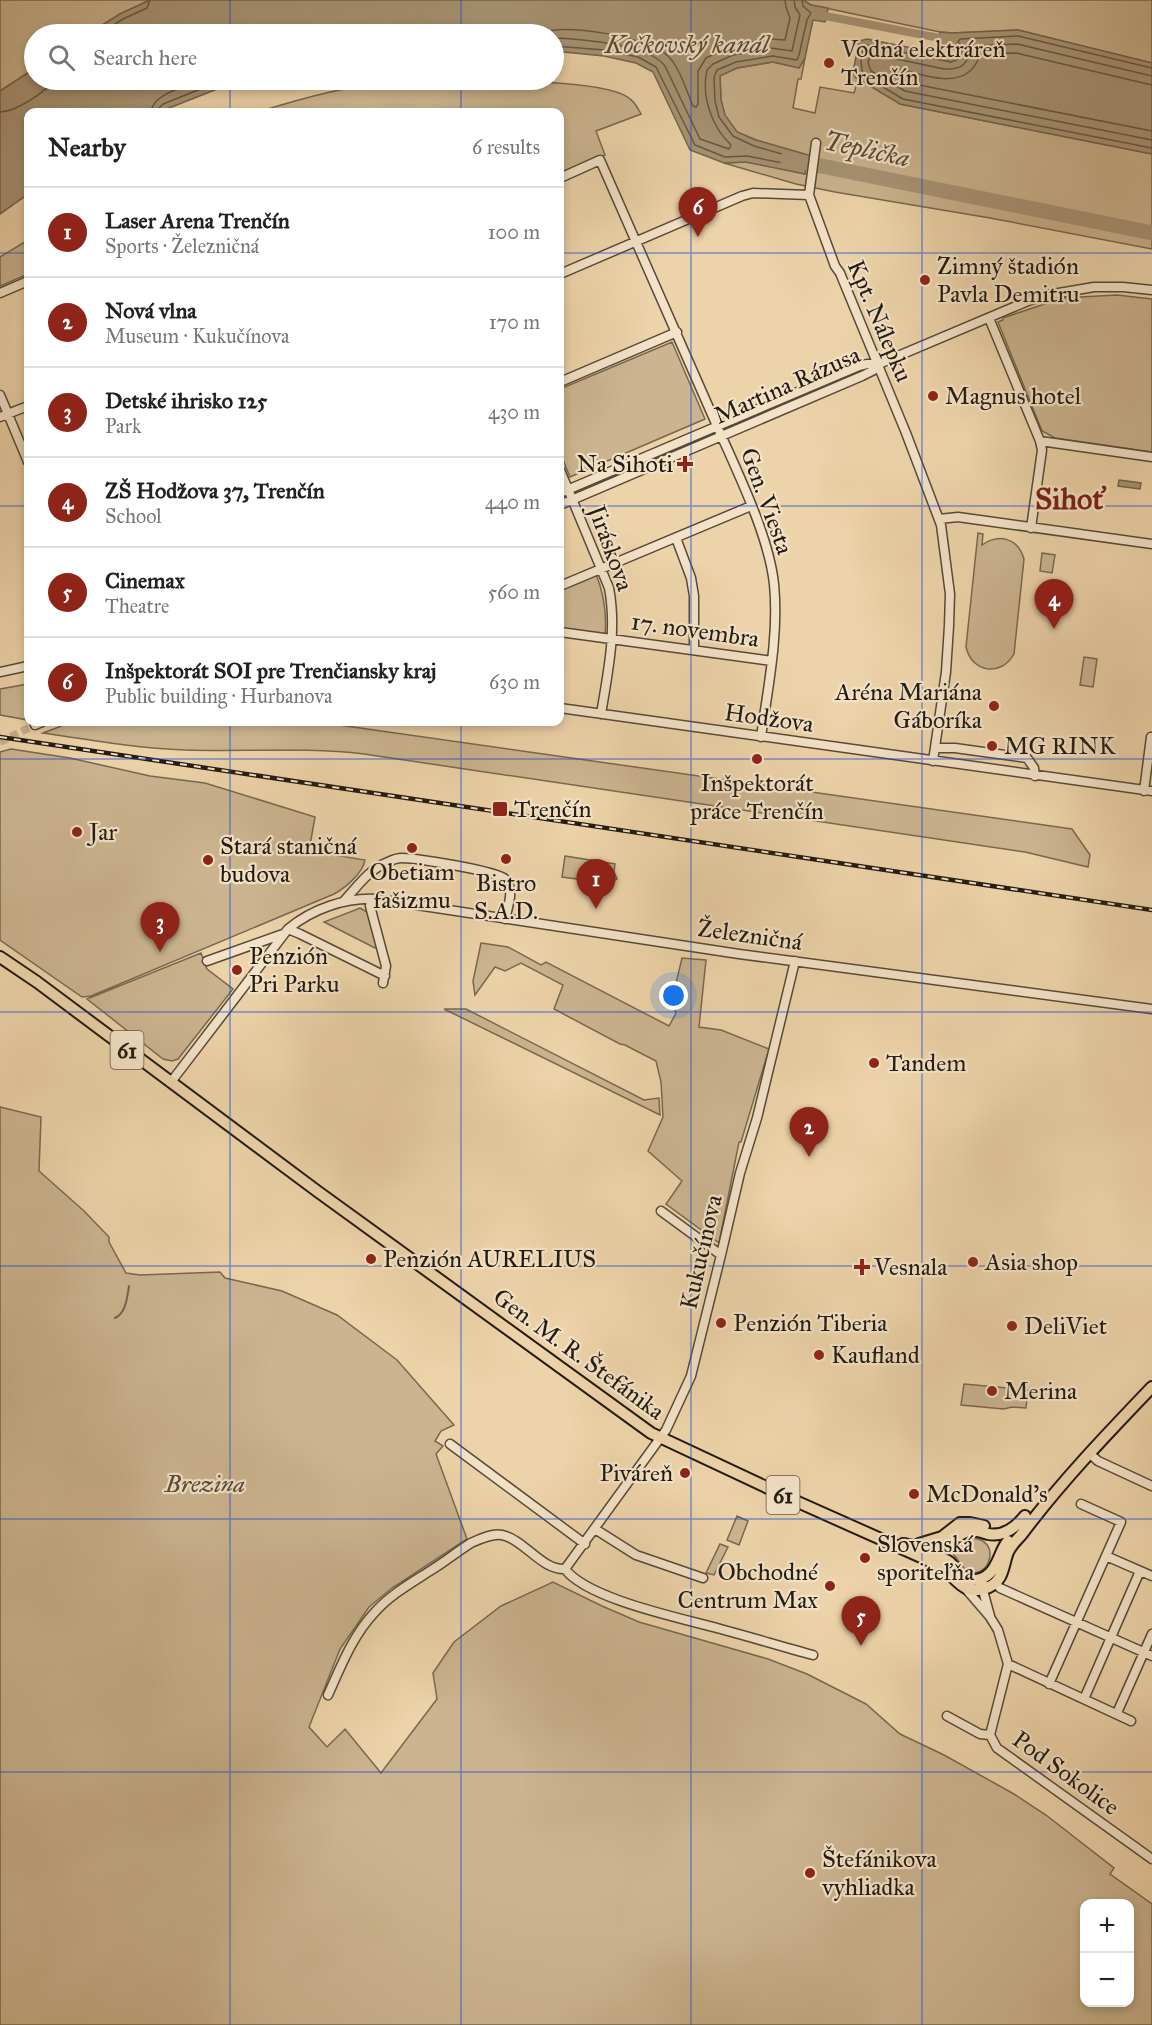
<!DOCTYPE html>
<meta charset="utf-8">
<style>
:root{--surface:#fff;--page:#f6f6f6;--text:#222;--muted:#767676;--line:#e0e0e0;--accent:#8f2418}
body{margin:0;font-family:"IM FELL Great Primer",serif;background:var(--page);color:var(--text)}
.controls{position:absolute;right:18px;bottom:18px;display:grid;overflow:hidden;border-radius:12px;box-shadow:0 3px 9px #0003}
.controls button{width:54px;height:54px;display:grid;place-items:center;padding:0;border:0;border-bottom:2px solid var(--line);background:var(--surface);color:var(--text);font:30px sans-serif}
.you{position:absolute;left:674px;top:996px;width:21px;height:21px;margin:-15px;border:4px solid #fff;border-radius:50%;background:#1a73e8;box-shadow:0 0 0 9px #1a73e833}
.badge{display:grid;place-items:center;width:39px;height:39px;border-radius:50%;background:var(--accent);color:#fff;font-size:20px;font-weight:700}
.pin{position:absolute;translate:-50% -50px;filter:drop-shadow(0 2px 3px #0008)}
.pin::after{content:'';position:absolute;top:32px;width:21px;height:18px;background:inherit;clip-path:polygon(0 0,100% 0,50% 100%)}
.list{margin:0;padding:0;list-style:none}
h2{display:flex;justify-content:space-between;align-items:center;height:78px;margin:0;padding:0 24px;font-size:26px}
h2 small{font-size:20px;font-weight:400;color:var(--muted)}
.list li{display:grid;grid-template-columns:39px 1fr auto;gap:18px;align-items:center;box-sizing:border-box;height:90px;padding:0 24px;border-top:2px solid var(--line)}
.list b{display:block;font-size:22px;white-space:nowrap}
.list p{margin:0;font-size:20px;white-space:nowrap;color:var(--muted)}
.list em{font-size:20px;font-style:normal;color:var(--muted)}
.icon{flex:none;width:33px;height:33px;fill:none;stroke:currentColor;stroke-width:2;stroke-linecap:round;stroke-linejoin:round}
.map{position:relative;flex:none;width:1152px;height:2025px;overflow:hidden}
.search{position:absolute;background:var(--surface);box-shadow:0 3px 9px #0003;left:24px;top:24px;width:540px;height:66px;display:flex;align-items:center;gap:15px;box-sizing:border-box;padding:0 21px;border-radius:33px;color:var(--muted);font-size:22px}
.panel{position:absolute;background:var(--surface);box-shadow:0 3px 9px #0003;left:24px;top:108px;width:540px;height:618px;border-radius:12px}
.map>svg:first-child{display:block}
</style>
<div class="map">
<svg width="1152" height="2025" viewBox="0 0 1152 2025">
<rect width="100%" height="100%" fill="#edd3a9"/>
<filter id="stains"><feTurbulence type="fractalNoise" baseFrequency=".00333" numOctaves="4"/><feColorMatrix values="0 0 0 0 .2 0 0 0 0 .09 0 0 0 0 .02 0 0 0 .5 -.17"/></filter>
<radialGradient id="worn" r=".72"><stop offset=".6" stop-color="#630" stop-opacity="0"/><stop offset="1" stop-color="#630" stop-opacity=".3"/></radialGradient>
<!-- green -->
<path fill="#cbb48f" stroke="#776850" stroke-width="1.5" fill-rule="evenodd" d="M0,0H150L120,14L88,34H34V69L0,91Z
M803,0H1152V63L1018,30L952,33L940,32L811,5Z
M805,58L801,79H798L793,108L815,113L820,87L854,93L856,87L851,85L854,67L900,104L1152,154V249L990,218L835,192L796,184L724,163L746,162L805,173L808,155L756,140L737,132L725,116L721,100L720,75L737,68L773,62L799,68Z
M456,80C489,81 609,79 630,99C635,102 638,109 641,114L596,131L605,155L560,173V112H258C306,97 354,84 405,81C422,80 439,80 456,80Z
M28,240V274L0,286V257Z
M1117,295L1152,299V452L1055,438L1042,431L998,322L1003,320V318L1062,298Z
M672,342L705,419L570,477L560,453V389Z
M865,368L725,430L723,429L722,427Z
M713,432L712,435L576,493L573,491Z
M978,533L983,534L982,545C999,533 1018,538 1024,559L1014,654C1001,677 972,673 966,647Z
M1042,553L1055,555L1052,573L1040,571Z
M596,574C604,594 607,613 605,635L560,629V589Z
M1084,657L1097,659L1093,687L1080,685Z
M28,684V720L0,715V689Z
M72,722H318L1072,829L1090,855L1088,867L1025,852L364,754C305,747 245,752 185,750C137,748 90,740 43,733Z
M11,749L70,758L150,776L205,783L315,817L309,851L365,860C363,873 345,888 334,894L91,996L82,997L0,940V752Z
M565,856L615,864L614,872L617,879L609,883L562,877Z
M360,908L367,912L377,945L375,948L324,922Z
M481,943L508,947L541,965L546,962L669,1026L676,1013L672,1000L682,958L706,960L699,1027L721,1030L769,1049L741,1142H739L719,1243L666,1204L682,1181L648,1151L663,1117L661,1082L656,1061L625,1045L620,1044L554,1009L563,985L521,963L505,971L495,967L475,995L473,981Z
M201,953L207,969L233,989L178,1059L172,1061L163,1059L87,999Z
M444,1009H466L644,1100L659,1098L660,1115Z
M0,1107L41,1117L39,1171L84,1211L109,1237V1242L126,1273L140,1275L220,1272L225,1278L282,1291L337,1315L397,1360L454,1425L441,1431L435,1441L443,1446L436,1454L467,1539L392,1588L369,1607L340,1649L309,1727L327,1747L345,1729L381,1773L437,1699L433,1673L454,1642L501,1606L553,1582L602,1606L639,1622L768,1659L807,1674L866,1704L900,1734L944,1755L1014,1794L1046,1815L1114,1868L1110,1874L1152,1904V2025H0ZM1084,1904H1130V2002H1084Z
M964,1384L1028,1390L1026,1408L1012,1407L1004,1409L961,1405Z
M737,1516L748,1521L739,1545L727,1540Z
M970,1538C1005,1538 988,1584 966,1570C961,1566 958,1559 953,1554L959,1543Z
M720,1544L728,1547L714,1575L706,1573Z"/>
<!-- water -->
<path fill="#a89475" stroke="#73644d" stroke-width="1.5" d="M150,0H803L811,5L828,8L825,22L813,20L805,58L799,68L773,62L737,68L720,76L721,100L725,115L737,132L756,140L808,155L805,174L746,162L724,163L690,150L653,72L636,63L604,56L554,51V34H88L120,14Z
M1018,30L1152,63V154L900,104L855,77L856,70L854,67L859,41L867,39L951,56L955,55L957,50L938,46L940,32L952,33Z
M34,69V80H240L159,112H28V194L0,214V91Z
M1119,480L1141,483L1140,489L1118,486Z"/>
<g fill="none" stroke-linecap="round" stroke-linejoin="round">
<!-- shore -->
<path stroke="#665843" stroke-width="1.5" d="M100,34L123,19L147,8L150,0
M540,34C560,21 651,38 668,56C679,66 687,92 693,106L696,107L698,104V71L706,58L731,46L770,39L785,40L790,18L786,7L785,0
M554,38C580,39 649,44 665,66L700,139L729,149L731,145C712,127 701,97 707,70L713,64L733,55L771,48L792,51L800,15L795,7L794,0
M554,46L605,50L638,57L656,67L695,145L725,157L747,156L798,166L801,162L799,159L754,146L733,136L719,117L715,101L714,77L717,70L736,62L773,56L797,60L799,55L807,20L811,13L803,6L802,0
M1152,68L1018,36L960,39L958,42C966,51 963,59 951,62L866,45C859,54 861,65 863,75L903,99L1152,148
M1152,76L1017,44L973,46C966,62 966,70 944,69L873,54L870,56L868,63L871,71L905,91L1152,140
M1152,85L1016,53L981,54C978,60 976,66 970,71C951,88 916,72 895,68L891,71L909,83L1152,131
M0,112C15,112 46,92 54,80
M151,112C152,94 187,86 202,80
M159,112V108L163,104L223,80"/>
<!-- stream -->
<path stroke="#73644d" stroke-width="2" d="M115,1318C126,1313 127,1298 129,1286"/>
<!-- canal -->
<path stroke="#a89475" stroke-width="8" d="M815,14L950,40"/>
<!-- river -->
<path stroke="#a89475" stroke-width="15" d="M787,159L1152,233"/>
<!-- minor-tunnel -->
<path stroke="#c5ae8b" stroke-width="8" stroke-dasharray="8 4" stroke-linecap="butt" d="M0,742L35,725"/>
<!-- minor casing -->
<g stroke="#564937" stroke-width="11">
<path id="minor" d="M816,143L809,195L835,266L840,273L906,433L941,525L950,594L949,626L946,672L933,761
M560,178L600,160C640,249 678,338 717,426C737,471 769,536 774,584C779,635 768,687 761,737
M560,274L742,196L753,193L809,195
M0,293L28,281
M989,318L1040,441L1042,450L1031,528
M560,382L677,332
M0,395L28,462
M0,417L28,406
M1040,441L1152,457
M560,470L609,588C617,630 608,672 601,714
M560,493L859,366L867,364H879L1028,301L1047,295L1094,287H1123L1152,290
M560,505L862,376L874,370L879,364
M939,519L958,517L1152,544
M676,538L691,578L694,596V649
M560,586L751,506
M560,632L772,661
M0,672L28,666
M560,708L1152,791
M35,725L42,722
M935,748H955L1027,758L1034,768L1035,776
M1144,791L1151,737
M371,899L370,906L386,966L383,983
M344,901C357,887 369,869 388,862C392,860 397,858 402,858C415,858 498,871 505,879C515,890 508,906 505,919
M288,929L300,934L385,976
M207,961L283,934
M171,1082L288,929C312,909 346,897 377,899L739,954L1152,1009
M661,1211L721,1255
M450,1444L585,1544
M1090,1454L1098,1461L1152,1486
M595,1529L636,1555L703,1578
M1106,1556L1152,1576
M565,1569C588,1600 686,1619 724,1630C754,1638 783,1647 813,1655
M984,1585V1594L990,1616
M965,1588L990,1617L998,1630L1008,1664L990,1735L997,1748L1152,1859
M1000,1588L1152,1656
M1008,1664L1131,1721
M1049,1684L1121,1522L1081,1504
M328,1695C341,1666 353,1635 375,1612C391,1594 413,1582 433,1569C446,1561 458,1551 471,1543C480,1539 492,1533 502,1535C525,1540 541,1570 565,1569L666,1430L691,1376L721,1255L740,1173L757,1118L795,961
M1084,1699L1140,1571
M1117,1713L1152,1634
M947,1716L980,1734L990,1735"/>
</g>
<!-- major casing -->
<g stroke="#231b11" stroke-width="14">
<path id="major" d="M0,957L37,982L317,1191L651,1433L800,1503L939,1565C957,1577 962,1598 989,1587C1004,1580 1003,1565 1008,1552C1011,1545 1017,1540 1022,1534C1061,1482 1107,1434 1152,1387
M903,1544C917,1546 932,1552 945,1545C954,1541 959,1532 970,1531C977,1530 982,1532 988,1534C1003,1537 1016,1527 1025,1516
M919,1544L942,1537L960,1523H970L984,1526
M926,1554C933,1555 941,1557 948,1561C953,1564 954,1568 957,1572C965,1583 981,1582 990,1573C999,1564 1000,1550 1008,1541"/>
</g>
<!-- minor -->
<use href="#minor" stroke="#f3e2c7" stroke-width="8"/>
<!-- major -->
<use href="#major" stroke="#edd3a9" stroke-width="10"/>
<!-- rail casing -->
<g stroke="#231b11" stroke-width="4.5">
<path id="rail" d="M0,737L1152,910"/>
</g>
<!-- rail -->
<use href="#rail" stroke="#f3e2c7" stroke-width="2" stroke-dasharray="7" stroke-linecap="butt"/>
</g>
<!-- grid -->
<path fill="none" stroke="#1d4ed8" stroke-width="1.5" stroke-opacity="0.55" d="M230,0V34M461,0V34M691,0V2025M922,0V2025M230,80V112M461,80V112M0,253H28M560,253H1152M0,506H28M560,506H1152M230,722V2025M461,722V2025M0,759H1152M0,1012H1152M0,1266H1152M0,1519H1152M0,1772H1152"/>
<!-- markers -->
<g fill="#8f2418" stroke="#f3e2c7" stroke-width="2">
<circle cx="829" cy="63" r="6"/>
<circle cx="925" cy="280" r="6"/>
<circle cx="933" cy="396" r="6"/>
<path d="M682 455h6v6h6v6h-6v6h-6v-6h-6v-6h6z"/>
<circle cx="994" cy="706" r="6"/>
<circle cx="992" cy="746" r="6"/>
<circle cx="757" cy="759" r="6"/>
<rect x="492" y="801" width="16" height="16" rx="3"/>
<circle cx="77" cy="832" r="6"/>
<circle cx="412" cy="848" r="6"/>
<circle cx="506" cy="859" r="6"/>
<circle cx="208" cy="860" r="6"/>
<circle cx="237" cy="970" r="6"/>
<circle cx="874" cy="1063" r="6"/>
<circle cx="371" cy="1259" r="6"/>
<circle cx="973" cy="1262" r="6"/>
<path d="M859 1258h6v6h6v6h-6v6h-6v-6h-6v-6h6z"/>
<circle cx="721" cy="1323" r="6"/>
<circle cx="1012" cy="1326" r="6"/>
<circle cx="819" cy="1355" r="6"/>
<circle cx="992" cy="1391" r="6"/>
<circle cx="685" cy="1473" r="6"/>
<circle cx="914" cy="1494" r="6"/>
<circle cx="865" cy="1558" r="6"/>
<circle cx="830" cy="1586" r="6"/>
<circle cx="810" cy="1873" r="6"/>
</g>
<g text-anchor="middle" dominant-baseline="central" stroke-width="4.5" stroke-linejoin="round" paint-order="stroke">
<!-- shield labels -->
<g fill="#f3e2c7" stroke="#615748" stroke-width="1.5">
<rect x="110.5" y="1031" width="33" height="38" rx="4.5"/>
<rect x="766.5" y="1476" width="33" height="38" rx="4.5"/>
</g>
<g font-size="22" font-weight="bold" fill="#231b11">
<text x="127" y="1050">61</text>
<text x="783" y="1495">61</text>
</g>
<!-- poi labels -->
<g font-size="24" fill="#231b11" stroke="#f3e2c7" text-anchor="start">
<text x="841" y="49">Vodná elektráreň<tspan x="841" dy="28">Trenčín</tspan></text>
<text x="937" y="266">Zimný štadión<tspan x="937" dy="28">Pavla Demitru</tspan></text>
<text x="945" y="396">Magnus hotel</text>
<text x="673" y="464" text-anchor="end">Na Sihoti</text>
<text x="982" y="692" text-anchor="end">Aréna Mariána<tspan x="982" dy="28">Gáboríka</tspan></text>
<text x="1004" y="746">MG RINK</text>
<text x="757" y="783" text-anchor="middle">Inšpektorát<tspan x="757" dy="28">práce Trenčín</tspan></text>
<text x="514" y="809">Trenčín</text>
<text x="89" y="832">Jar</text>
<text x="220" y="846">Stará staničná<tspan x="220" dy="28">budova</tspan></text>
<text x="412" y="872" text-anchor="middle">Obetiam<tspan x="412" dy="28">fašizmu</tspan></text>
<text x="506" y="883" text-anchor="middle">Bistro<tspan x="506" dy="28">S.A.D.</tspan></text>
<text x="249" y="956">Penzión<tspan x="249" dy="28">Pri Parku</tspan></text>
<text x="886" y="1063">Tandem</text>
<text x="383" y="1259">Penzión AURELIUS</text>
<text x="985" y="1262">Asia shop</text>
<text x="874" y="1267">Vesnala</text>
<text x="733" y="1323">Penzión Tiberia</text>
<text x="1024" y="1326">DeliViet</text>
<text x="831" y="1355">Kaufland</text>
<text x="1004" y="1391">Merina</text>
<text x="673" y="1473" text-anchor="end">Piváreň</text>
<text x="926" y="1494">McDonald's</text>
<text x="877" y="1544">Slovenská<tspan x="877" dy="28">sporiteľňa</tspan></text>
<text x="818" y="1572" text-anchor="end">Obchodné<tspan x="818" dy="28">Centrum Max</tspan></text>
<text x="822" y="1859">Štefánikova<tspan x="822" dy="28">vyhliadka</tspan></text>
</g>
<!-- street labels -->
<g font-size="24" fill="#231b11" stroke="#f3e2c7">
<text transform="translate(880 321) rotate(67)">Kpt. Nálepku</text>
<text transform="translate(787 385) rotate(-24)">Martina Rázusa</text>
<text transform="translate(767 501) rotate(70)">Gen. Viesta</text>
<text transform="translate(611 548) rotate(70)">Jiráskova</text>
<text transform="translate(695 630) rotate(8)">17. novembra</text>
<text transform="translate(769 718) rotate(8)">Hodžova</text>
<text transform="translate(750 935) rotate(8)">Železničná</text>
<text transform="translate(701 1252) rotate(-77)">Kukučínova</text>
<text transform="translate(579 1354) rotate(36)">Gen. M. R. Štefánika</text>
<text transform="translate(1066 1773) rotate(36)">Pod Sokolice</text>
</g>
<!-- park labels -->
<g font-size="24" font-style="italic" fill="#554937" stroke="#f3e2c7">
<text x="205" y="1484">Brezina</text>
</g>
<!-- water labels -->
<g font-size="26" font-style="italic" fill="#584b39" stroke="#f3e2c7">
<text x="687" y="44">Kočkovský kanál</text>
<text transform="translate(867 149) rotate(12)">Teplička</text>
</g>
<!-- district labels -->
<g font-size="30" font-weight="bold" fill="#7a1f14" stroke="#f3e2c7">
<text x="1069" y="499">Sihoť</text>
</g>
</g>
<rect width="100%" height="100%" filter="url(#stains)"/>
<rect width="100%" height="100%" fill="url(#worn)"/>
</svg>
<div class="controls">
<button>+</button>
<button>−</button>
</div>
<div class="you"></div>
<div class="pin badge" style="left:596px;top:909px">1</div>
<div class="pin badge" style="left:809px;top:1157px">2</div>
<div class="pin badge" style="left:160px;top:952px">3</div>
<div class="pin badge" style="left:1054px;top:629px">4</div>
<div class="pin badge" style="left:861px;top:1646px">5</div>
<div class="pin badge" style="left:698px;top:237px">6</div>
<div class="search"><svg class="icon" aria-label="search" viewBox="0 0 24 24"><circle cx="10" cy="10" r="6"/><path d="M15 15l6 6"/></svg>Search here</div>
<section class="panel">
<h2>Nearby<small>6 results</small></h2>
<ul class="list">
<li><span class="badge">1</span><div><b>Laser Arena Trenčín</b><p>Sports · Železničná</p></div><em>100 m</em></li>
<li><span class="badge">2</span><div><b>Nová vlna</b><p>Museum · Kukučínova</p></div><em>170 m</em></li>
<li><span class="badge">3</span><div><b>Detské ihrisko 125</b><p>Park</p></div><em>430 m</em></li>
<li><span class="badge">4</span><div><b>ZŠ Hodžova 37, Trenčín</b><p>School</p></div><em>440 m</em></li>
<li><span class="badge">5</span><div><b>Cinemax</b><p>Theatre</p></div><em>560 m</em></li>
<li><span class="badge">6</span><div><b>Inšpektorát SOI pre Trenčiansky kraj</b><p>Public building · Hurbanova</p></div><em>630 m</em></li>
</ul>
</section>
</div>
